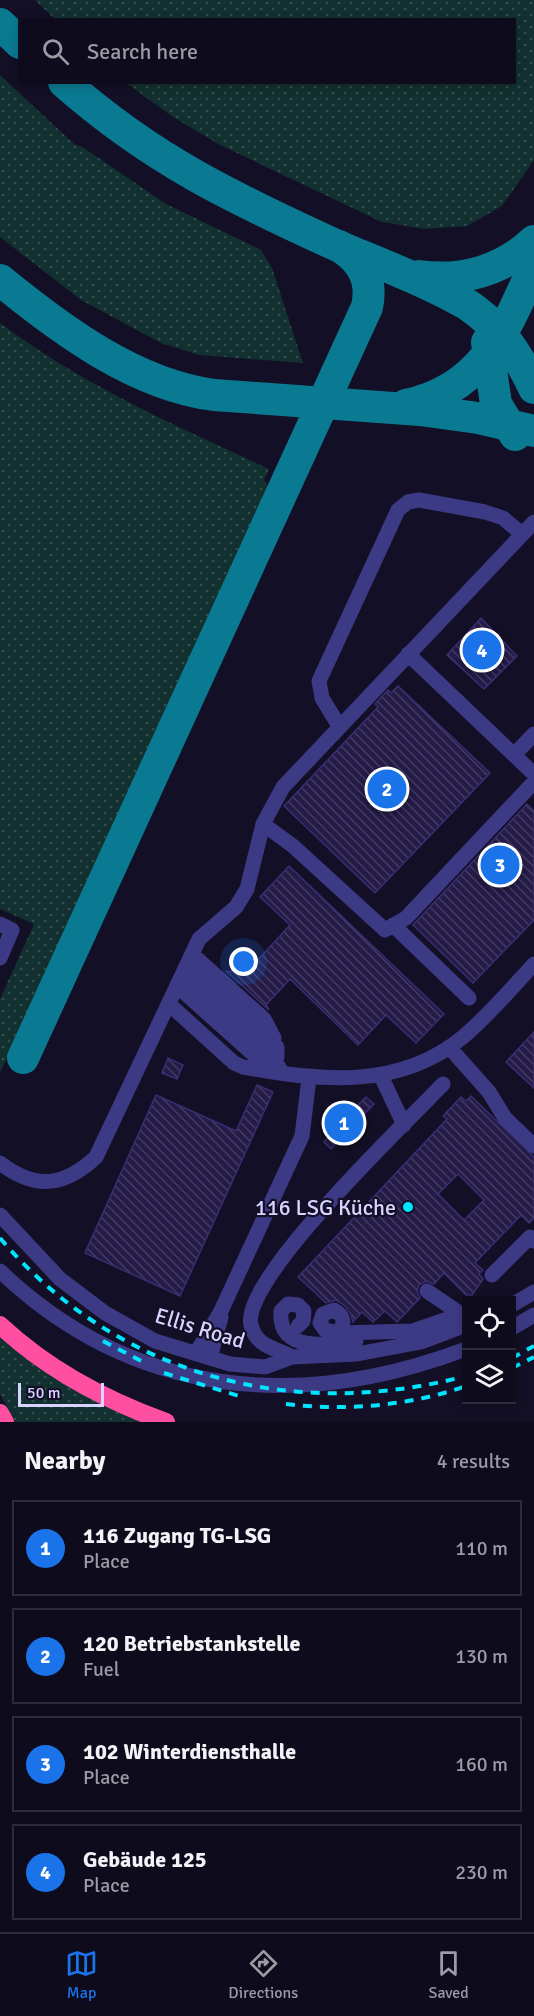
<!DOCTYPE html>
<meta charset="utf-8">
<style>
:root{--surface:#0e0b1c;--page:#1c1929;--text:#f1f3f6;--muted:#9b9ba3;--line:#2e2b3b;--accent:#1a73e8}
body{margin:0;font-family:Signika,sans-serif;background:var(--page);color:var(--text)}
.controls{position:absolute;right:18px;bottom:18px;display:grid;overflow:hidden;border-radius:0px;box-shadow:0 3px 9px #0003}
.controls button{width:54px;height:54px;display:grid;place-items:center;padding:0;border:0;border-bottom:2px solid var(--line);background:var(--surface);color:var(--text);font:30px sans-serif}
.scale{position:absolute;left:18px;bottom:15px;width:86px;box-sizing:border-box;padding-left:6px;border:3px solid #d9d4ff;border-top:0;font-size:16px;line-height:21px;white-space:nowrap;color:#d9d4ff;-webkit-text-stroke:4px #130f26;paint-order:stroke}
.you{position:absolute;left:244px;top:962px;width:21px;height:21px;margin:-15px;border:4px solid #fff;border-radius:50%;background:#1a73e8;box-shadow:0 0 0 9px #1a73e833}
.badge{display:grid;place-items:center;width:39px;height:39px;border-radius:50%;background:var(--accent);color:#fff;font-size:20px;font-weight:700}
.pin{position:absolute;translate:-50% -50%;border:3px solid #fff;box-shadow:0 2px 6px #0006}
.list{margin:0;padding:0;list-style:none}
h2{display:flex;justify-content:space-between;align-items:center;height:78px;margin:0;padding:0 24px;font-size:26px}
h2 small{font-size:20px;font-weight:400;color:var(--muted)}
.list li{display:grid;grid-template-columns:39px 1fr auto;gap:18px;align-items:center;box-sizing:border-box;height:96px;margin:0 12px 12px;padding:0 12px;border:2px solid var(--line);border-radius:0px}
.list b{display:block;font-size:22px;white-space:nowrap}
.list p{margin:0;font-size:20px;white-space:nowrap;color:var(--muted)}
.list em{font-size:20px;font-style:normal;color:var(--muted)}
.icon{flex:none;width:33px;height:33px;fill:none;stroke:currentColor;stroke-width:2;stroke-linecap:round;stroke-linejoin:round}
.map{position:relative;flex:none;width:534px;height:1422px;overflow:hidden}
.search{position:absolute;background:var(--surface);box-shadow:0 3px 9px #0003;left:18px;right:18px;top:18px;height:66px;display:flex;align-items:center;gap:15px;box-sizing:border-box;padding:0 21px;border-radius:0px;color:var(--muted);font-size:22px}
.sheet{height:510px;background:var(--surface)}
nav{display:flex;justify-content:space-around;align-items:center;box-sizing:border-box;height:84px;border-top:2px solid var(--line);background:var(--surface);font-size:16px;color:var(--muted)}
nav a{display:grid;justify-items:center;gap:3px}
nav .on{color:var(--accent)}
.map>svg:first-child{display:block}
</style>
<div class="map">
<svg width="534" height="1422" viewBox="0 0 534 1422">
<defs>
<pattern id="grass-dots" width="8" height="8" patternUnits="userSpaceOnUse" patternTransform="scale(1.5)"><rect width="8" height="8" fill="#12302f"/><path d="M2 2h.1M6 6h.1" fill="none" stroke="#344d4e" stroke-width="1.8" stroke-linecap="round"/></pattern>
<pattern id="building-back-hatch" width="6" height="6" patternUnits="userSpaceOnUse" patternTransform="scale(1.5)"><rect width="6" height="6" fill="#241b47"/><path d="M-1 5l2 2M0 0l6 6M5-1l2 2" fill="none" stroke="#433b63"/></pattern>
</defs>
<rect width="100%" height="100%" fill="#130f26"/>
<!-- grass -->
<path fill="url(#grass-dots)" d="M35,0H534V160L502,206L467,226L424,229L382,222L220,145L173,117L126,83L514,82V20H56Z
M0,75L74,144L84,148L166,204L261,250L272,268L303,363L199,355L161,343L81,300L0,237Z
M0,323C86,387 173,424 269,469L264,480L270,489L0,1073V999L34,924L0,909Z
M0,1331L153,1422H15L0,1394Z"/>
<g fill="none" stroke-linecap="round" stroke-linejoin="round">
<!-- taxiway -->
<path stroke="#0a7a92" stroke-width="32" d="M0,24L20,43
M64,82C152,160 235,199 340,247C383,265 428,282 468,305C500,327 518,354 534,388
M419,276C461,282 502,271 534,241
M0,280C60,329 135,385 214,395L420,410L478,418L534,431
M487,342L496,404L515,435
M406,405C483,389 505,331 534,266
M23,1058L367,307C373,280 362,260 339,246"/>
</g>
<!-- building -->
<path fill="url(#building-back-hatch)" stroke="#3b2d73" stroke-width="1.5" fill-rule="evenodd" d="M481,618L517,656L484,689L447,655Z
M398,686L490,773L375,893L284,806L378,707L375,704L388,690L391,693Z
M527,804L534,811V920L473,983L413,925Z
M289,866L444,1014L416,1043L386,1015L358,1045L290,979L266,1005L269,1010L226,971L230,972L245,956L254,964L290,925L260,897Z
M534,1032V1088L506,1062Z
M168,1058L183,1065L177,1079L162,1073Z
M257,1085L273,1092L180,1296L85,1253L156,1095L236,1131Z
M471,1096L534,1157V1218L529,1223L521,1215L475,1263L483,1270L479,1274L483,1279L472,1295H466L444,1273L434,1284L427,1281L419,1285L417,1291L420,1298L397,1322L385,1311L373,1322L362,1312L353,1322L351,1314L345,1306L336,1300L326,1303L298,1277L447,1119L443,1116L461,1097L466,1101ZM458,1174L484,1200L464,1220L438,1194Z
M366,1097L374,1104L331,1149L324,1142L337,1128L327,1118L342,1103L351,1112Z"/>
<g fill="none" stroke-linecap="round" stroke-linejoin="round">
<!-- minor -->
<path stroke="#3d3a85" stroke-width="15" d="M408,654L534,774
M339,726L322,698L319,681L398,510L408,502L419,500L485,512L503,518L522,534
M514,755L534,734
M263,824L293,846L385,930L406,918L534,782
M0,924L12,930L0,958
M393,925L469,998
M192,954L264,1019L274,1038
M187,964L266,1035L277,1047V1057
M182,975L271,1055L282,1072
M177,986L263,1063L277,1070
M169,1004L234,1063L243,1067C319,1081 399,1090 463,1037C489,1015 511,989 534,964
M449,1047L489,1092L505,1118L534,1146
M381,1076L404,1125
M0,1163C35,1190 64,1187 96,1157L199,939L236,907L247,889L263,824L283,787L534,522
M0,1215L60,1279L105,1313L155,1341L230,1364L265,1367L292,1357L357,1354L421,1342L466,1325L455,1310L427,1291
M0,1271C133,1398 299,1412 466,1349
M492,1275L530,1237L534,1241
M512,1305L534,1292
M298,1326L303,1321L304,1311L298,1305L288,1304L281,1311C277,1353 329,1345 356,1341
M341,1328C346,1320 341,1314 334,1310L323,1314L320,1323L325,1330L340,1333L412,1331L459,1315
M512,1328L534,1315
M196,1353L221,1311L302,1136L309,1078
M292,1357C276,1348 256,1347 251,1325C240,1280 408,1121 443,1084
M210,1358L221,1317"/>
<!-- highway -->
<path stroke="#ff4fa3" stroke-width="18" d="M0,1325C47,1369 105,1400 166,1422
M0,1413L5,1422"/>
<!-- rail -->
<path stroke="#00e5ff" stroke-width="4" stroke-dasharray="9 8" stroke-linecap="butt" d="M0,1238C117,1376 292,1422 466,1376
M103,1341L143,1362
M512,1358L534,1346
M512,1368L534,1357
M164,1373L239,1396
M286,1404C346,1411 410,1406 466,1386"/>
</g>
<!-- markers -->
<circle fill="#00e5ff" stroke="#130f26" stroke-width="2" cx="408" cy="1207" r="6"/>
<g text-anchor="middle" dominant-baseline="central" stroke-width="4.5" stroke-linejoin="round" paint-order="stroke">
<!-- poi labels -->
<g font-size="22" fill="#d9d4ff" stroke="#130f26" text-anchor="end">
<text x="396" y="1207">116 LSG Küche</text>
</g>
<!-- street labels -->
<g font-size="22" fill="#d9d4ff" stroke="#130f26">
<text transform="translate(200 1328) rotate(17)">Ellis Road</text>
</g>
</g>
</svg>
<div class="controls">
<button><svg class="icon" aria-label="locate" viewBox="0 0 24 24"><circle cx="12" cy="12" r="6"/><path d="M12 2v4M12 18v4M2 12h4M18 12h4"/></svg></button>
<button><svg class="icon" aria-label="layers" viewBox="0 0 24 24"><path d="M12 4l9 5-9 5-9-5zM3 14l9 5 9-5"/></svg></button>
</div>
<div class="scale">50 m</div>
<div class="you"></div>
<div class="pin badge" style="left:344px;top:1123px">1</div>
<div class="pin badge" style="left:387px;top:789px">2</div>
<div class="pin badge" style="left:500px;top:865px">3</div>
<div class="pin badge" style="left:482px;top:650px">4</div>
<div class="search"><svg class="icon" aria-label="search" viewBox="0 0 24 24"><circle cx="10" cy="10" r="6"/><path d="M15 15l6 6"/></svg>Search here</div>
</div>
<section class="sheet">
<h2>Nearby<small>4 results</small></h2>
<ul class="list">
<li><span class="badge">1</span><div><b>116 Zugang TG-LSG</b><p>Place</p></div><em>110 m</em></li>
<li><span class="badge">2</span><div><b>120 Betriebstankstelle</b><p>Fuel</p></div><em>130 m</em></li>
<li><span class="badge">3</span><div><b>102 Winterdiensthalle</b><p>Place</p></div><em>160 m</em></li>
<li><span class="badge">4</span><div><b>Gebäude 125</b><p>Place</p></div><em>230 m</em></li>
</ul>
</section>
<nav>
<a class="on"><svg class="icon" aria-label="map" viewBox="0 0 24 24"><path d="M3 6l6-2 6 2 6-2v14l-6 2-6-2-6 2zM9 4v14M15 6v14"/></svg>Map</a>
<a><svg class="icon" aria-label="directions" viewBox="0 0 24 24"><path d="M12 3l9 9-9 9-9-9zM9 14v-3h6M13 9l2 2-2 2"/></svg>Directions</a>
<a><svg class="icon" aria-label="saved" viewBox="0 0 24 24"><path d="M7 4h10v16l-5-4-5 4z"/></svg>Saved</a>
</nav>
